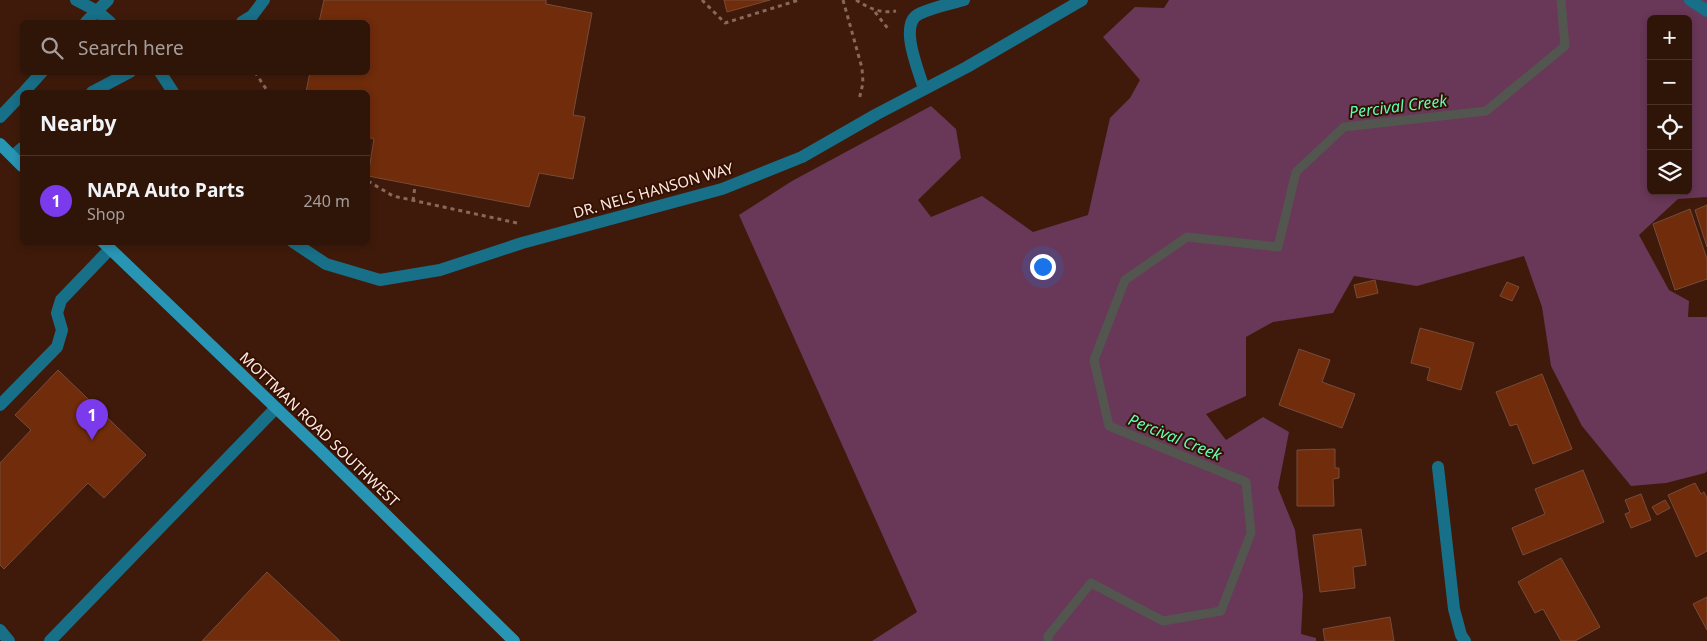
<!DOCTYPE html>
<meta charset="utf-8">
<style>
:root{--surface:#2f1408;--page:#3b2116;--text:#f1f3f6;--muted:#a79e9c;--line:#4a3329;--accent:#7c3aed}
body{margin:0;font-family:"Noto Sans",sans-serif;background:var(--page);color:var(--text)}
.controls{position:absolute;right:15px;top:15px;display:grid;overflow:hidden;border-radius:8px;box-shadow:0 2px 8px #0003}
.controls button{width:45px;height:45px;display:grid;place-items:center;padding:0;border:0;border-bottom:1px solid var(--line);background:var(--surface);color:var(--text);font:25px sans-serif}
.you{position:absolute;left:1042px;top:266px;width:18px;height:18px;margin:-12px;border:4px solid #fff;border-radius:50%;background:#1a73e8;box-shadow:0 0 0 8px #1a73e833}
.badge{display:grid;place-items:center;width:32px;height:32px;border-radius:50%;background:var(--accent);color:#fff;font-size:16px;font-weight:700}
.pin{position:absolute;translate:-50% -41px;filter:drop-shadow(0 1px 2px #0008)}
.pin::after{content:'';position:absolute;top:26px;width:18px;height:15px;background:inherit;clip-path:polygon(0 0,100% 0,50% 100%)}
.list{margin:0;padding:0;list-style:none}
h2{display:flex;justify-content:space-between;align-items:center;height:65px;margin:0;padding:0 20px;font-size:21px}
h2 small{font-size:16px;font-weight:400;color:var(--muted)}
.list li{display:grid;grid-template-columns:32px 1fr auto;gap:15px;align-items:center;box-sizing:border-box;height:90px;padding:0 20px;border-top:1px solid var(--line)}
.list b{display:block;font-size:19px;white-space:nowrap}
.list p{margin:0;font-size:16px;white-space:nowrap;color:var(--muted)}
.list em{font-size:16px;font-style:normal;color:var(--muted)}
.icon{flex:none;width:28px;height:28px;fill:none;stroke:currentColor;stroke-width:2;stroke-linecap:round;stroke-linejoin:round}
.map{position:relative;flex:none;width:1707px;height:641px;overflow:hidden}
.search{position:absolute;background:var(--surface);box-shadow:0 2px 8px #0003;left:20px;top:20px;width:350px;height:55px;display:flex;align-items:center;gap:12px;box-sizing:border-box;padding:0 18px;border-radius:8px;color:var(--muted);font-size:19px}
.panel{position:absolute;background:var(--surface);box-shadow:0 2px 8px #0003;left:20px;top:90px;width:350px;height:155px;border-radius:8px}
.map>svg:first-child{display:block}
</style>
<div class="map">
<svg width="1707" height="641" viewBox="0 0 1707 641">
<rect width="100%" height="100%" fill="#3f1a0a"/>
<!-- green -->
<path fill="#693757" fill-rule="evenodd" d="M1169,0H1707V197L1678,199L1639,235L1669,290L1689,301L1688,317H1707V471L1705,473L1666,483L1631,486L1582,426L1551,366L1542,307L1524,256L1417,286L1354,276L1333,313L1273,322L1246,337V396L1206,414L1226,440L1263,417L1289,432L1278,488L1295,530L1303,595L1301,634L1316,638V641H872L917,612L739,215L792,181L931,106L956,129L961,158L918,200L931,217L982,196L1033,232L1088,215L1110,118L1130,98L1140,80L1103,37L1135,7L1164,8ZM1651,19H1688V191H1651Z"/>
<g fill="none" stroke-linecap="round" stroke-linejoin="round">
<!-- stream -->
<path stroke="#52564f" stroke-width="9" d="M1048,641V636L1091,583L1163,621L1221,611L1251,533L1246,482L1109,426L1094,360L1125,280L1187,237L1278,247L1296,172L1344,127L1486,111L1565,46L1561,0"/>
</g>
<!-- building -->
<path fill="#702c0b" stroke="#764c3b" d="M324,0H546V4L592,13L573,115L585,117L573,179L539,173L529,207L368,176L374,139L368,137V92H306L310,72H368V22H319Z
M724,0H770L727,12Z
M1707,205V247L1695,210Z
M1690,209L1707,259V279L1675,290L1653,224Z
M1375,280L1378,293L1357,298L1354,285Z
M1507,282L1519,287L1512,301L1500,296Z
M1420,328L1474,343L1461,390L1427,380L1430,368L1411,363Z
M1299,349L1330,360L1322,382L1355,394L1342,428L1279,405Z
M58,370L146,455L104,498L88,483L4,569L0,565V463L31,430L15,415Z
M1542,374L1572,449L1533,464L1517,424L1510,426L1496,392Z
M1335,449V468H1339V478L1333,479L1334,506H1297V450Z
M1583,470L1604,522L1523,555L1512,528L1545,514L1535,489Z
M1695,483L1701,494L1704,492L1707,498V551L1696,557L1668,495Z
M1641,494L1651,520L1631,528L1625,514L1630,512L1625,500Z
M1665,500L1670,508L1657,515L1652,507Z
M1361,529L1366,565L1353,567L1355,588L1320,592L1313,535Z
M1561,558L1600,627L1575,641H1561L1543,609L1535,613L1518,582Z
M267,572L340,641H202Z
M1707,597V630L1693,604Z
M1390,617L1394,641H1325L1323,629Z"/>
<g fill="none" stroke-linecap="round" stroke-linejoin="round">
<!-- path -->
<path stroke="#87685b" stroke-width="3" stroke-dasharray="4 4" stroke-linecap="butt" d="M702,0L725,23L799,0
M843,0L862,68L863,83L859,100
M856,0C869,8 880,14 896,11
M875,12L889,30
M255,72L268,92
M368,181L393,196L517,223
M413,201L415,186"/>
<!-- lane -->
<path stroke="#186f88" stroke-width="12" d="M86,22L108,0
M242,22L252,16L264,0
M924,89C919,71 898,24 919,14C933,7 950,4 964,0
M24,92L42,72
M92,92L130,72
M0,117L22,94
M13,156L22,148
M0,405L57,347L62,330L57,313L61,300L110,249
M0,630L9,641
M50,641L276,408"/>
<!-- street -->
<path stroke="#186f88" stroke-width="12" d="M76,0L97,11L110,22
M1690,0L1707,11
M160,72L173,92
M293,242L326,264L380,280L440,270L522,243L722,189L802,157L877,114L967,67L1082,0
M1438,467L1454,609L1461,635L1465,641"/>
<!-- secondary -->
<path stroke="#2995b5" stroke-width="12" d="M0,144L22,166
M103,242L320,450L514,641"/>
</g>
<g text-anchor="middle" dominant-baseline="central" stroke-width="4" stroke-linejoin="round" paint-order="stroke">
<!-- street labels -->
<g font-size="15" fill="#fde8e0" stroke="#341002">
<text transform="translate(653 190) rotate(-16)">DR. NELS HANSON WAY</text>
<text transform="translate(320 429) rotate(44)">MOTTMAN ROAD SOUTHWEST</text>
</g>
<!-- water labels -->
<g font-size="16" font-style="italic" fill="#5ffebd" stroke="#341002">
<text transform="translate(1398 106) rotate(-7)">Percival Creek</text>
<text transform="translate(1175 437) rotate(22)">Percival Creek</text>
</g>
</g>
</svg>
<div class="controls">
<button>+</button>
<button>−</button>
<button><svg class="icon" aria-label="locate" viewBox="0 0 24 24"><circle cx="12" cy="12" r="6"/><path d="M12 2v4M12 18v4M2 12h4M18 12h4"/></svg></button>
<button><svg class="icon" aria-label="layers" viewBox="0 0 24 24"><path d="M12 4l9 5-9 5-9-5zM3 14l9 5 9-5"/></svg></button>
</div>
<div class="you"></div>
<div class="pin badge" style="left:92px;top:440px">1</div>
<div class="search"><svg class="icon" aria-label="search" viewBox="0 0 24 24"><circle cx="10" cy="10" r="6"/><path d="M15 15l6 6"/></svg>Search here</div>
<section class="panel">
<h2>Nearby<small></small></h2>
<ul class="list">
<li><span class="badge">1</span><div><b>NAPA Auto Parts</b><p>Shop</p></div><em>240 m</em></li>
</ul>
</section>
</div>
